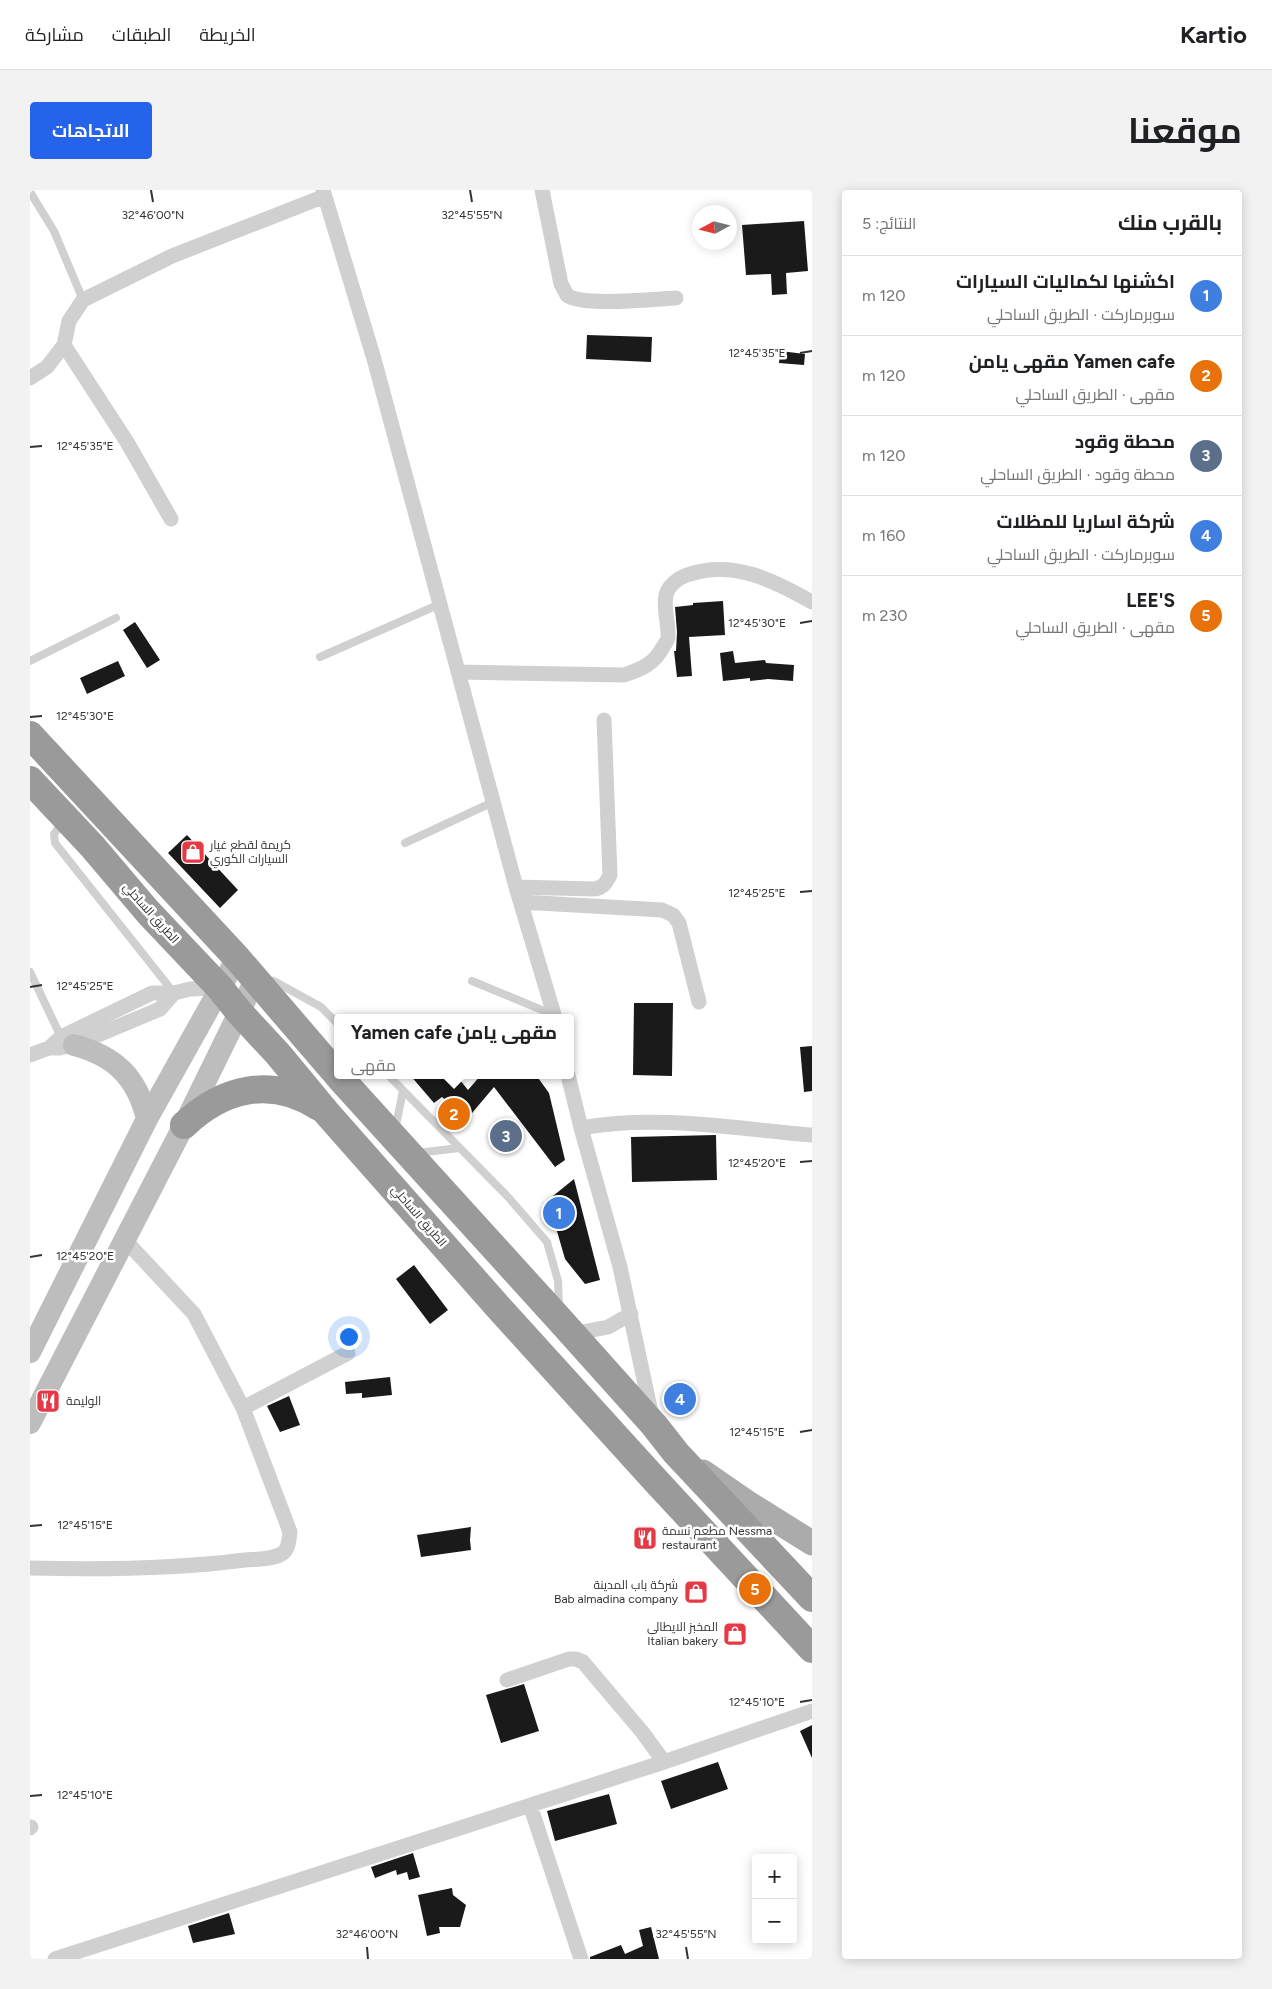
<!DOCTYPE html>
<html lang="ar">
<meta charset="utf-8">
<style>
:root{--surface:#fff;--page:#f2f2f2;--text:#202124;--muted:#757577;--line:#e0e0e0;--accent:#2563eb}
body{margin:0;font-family:Figtree,Cairo,sans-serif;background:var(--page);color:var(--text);direction:rtl}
.controls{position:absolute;right:15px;bottom:15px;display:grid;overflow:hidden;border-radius:5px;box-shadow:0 2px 12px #0003}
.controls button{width:45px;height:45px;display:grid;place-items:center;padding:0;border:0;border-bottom:1px solid var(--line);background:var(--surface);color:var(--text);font:25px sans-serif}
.compass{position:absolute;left:662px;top:15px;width:45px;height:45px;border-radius:50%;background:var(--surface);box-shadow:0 2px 12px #0003;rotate:263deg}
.you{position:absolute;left:318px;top:1146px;width:18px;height:18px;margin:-12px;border:4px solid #fff;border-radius:50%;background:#1a73e8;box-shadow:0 0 0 8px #1a73e833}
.badge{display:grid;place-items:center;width:32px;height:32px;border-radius:50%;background:var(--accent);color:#fff;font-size:16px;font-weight:700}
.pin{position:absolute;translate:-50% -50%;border:2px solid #fff;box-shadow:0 1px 5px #0006}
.popup{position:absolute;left:304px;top:824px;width:240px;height:65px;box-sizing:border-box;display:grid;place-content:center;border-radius:5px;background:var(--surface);filter:drop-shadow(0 1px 4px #0005);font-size:16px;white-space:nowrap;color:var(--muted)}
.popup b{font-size:19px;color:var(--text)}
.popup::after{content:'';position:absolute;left:50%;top:100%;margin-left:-10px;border:10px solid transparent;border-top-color:var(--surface)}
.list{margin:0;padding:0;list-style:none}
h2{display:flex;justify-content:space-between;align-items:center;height:65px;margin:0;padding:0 20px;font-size:21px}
h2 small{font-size:16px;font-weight:400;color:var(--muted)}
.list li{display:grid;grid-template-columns:32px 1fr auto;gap:15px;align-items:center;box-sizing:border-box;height:80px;padding:0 20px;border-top:1px solid var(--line)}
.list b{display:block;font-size:19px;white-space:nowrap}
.list p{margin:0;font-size:16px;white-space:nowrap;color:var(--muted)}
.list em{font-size:16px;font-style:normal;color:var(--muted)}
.map{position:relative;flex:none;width:782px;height:1769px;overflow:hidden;direction:ltr;border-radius:5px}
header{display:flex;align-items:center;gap:30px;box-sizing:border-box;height:70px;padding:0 25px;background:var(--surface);border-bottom:1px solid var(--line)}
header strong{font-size:24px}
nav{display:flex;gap:28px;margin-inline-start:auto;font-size:18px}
.intro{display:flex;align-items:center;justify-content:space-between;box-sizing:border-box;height:120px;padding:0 30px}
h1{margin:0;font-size:35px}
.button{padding:12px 22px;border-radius:5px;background:var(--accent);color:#fff;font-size:18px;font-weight:700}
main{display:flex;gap:30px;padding:0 30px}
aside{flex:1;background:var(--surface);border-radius:5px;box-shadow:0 2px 12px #0003}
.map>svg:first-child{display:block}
</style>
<header>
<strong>Kartio</strong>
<nav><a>الخريطة</a><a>الطبقات</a><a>مشاركة</a></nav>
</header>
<div class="intro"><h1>موقعنا</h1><a class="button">الاتجاهات</a></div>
<main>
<aside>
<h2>بالقرب منك<small>النتائج: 5</small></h2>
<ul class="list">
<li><span class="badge" style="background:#3f7fe0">1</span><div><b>اكشنها لكماليات السيارات</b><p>سوبرماركت · الطريق الساحلي</p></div><em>120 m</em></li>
<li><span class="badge" style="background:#e8710a">2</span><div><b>Yamen cafe مقهى يامن</b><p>مقهى · الطريق الساحلي</p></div><em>120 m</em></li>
<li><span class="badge" style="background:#5c6f8a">3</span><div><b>محطة وقود</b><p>محطة وقود · الطريق الساحلي</p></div><em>120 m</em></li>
<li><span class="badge" style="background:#3f7fe0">4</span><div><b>شركة اساريا للمظلات</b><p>سوبرماركت · الطريق الساحلي</p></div><em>160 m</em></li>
<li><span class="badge" style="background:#e8710a">5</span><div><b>LEE'S</b><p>مقهى · الطريق الساحلي</p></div><em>230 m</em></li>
</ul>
</aside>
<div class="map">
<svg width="782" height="1769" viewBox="0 0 782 1769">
<rect width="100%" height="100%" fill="#fff"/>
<!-- building -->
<path fill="#1a1a1a" d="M774,31L778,81L756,83L757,104L742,105L741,84L716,85L712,35Z
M557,145L622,147L621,172L556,169Z
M750,161L775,164L774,175L749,173Z
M693,411L695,445L659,447L662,486L647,487L644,461H646L647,442L645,417L663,415V413Z
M105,432L130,470L117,478L93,440Z
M703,461L705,473L735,470L736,473L764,475L763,491L738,489L720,491V488L693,491L690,463Z
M88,471L95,486L57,504L50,488Z
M157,645L208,700L190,718L138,663Z
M604,813H643L642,886L603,885Z
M782,856V901L774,902L770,857Z
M380,885H426L438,900L451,885H506L519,903L535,970L525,977L464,897L437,929L412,907L404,913Z
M686,945L687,990L602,992L601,947Z
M544,989L570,1090L555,1094L535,1069L518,1010Z
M384,1075L418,1120L400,1134L366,1089Z
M360,1187L362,1205L332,1208V1203L316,1204L315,1192Z
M259,1206L270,1235L250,1242L237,1216Z
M441,1337L440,1350L441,1360L391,1367L387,1345Z
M494,1494L509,1541L471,1553L456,1505Z
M782,1535V1568L770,1541Z
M688,1572L698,1599L641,1619L631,1591Z
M579,1604L587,1634L525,1651L517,1621Z
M383,1663L390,1687L379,1690L377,1682L367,1685L366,1680L345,1688L341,1677Z
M422,1698L423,1705L436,1715L430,1737H409L410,1743L397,1746L388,1705Z
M199,1723L205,1744L163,1753L158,1736Z
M621,1737L629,1769H560V1767L591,1755L595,1764L613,1756L609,1740Z"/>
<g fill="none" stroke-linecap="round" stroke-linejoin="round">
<!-- lane -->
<path stroke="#d0d0d0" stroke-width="8" d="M0,2L24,41L53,110
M290,467L410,414
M0,471L86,428
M33,632L24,644L25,653L144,803
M375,653L463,612
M0,782L31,847
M237,790L244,791L291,817L308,834
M442,791L524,825
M358,885L479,1008L517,1052L528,1091L529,1118
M365,940L373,901
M387,963L429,958"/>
<!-- street -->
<path stroke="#d0d0d0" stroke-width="15" d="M293,0L344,169L486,697L525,828
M512,0L531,94C533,97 535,102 537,105C551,117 625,109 646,108
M34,155L97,252L141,329
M0,188L17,177L34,155L39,131L53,110L142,66L295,6
M428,482L594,485C612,479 624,474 633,457C635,454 638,450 638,447C639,433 633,420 636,405C638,396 648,388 657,385C703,369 742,390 782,412
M486,697L564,699C573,698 576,693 580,685L574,530
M491,712L632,720L643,725L649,733L669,812
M19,858L31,847L122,803H144L160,799L190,798
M0,865L19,858H30L44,855L130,819L144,803
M538,885L551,938L590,1077L622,1227
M551,938C626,924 706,939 782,945
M542,1144L578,1137L601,1124
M213,1218L318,1163
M0,1378C72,1380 144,1379 215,1370C226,1369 243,1370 253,1363C259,1358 259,1349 260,1342L213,1218L164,1124L94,1049
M477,1490L539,1469H546L553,1472L613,1543L634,1572
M500,1615L551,1769
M0,1638L1,1637
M25,1769L634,1572L782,1521"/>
<!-- secondary -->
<path stroke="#bdbdbd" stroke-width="22" d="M44,855C85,866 107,887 117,929
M0,1162L117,929L207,768
M0,1233L154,935L225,790"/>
<!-- primary -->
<path stroke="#ababab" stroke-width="25" d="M673,1282L718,1313L782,1353"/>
<!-- highway -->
<path stroke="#9a9a9a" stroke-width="28" d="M0,545L207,768L310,888L529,1129L624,1235L646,1263L782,1408
M0,590L62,656L118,722L190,798L209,822L248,864L296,922L469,1118L626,1291L782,1459
M154,935C193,898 241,886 289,917"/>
</g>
<!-- ticks -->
<path fill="none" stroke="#333" stroke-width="2" d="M121,0L123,12M440,0L442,12M770,163L782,161M0,257L12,256M770,433L782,431M0,527L12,526M770,702L782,701M0,797L12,795M770,972L782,971M0,1067L12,1065M770,1242L782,1240M0,1336L12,1335M770,1512L782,1510M0,1606L12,1605M337,1757L338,1769M656,1757L658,1769"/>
<!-- icons -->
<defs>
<g id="shop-square" transform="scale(1.25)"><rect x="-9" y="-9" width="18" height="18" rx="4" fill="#e63946" stroke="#fff"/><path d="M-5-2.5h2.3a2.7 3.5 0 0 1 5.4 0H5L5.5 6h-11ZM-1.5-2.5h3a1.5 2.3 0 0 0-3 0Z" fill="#fff"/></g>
<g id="restaurant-square" transform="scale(1.25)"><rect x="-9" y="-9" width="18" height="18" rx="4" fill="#e63946" stroke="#fff"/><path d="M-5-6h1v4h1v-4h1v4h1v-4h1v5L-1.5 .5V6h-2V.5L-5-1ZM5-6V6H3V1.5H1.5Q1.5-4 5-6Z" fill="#fff"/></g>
</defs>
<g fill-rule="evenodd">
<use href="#shop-square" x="163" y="662"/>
<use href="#restaurant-square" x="18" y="1211"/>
<use href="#restaurant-square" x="615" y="1348"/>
<use href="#shop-square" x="666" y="1402"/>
<use href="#shop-square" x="705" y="1444"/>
</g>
<g text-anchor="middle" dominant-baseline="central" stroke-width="5" stroke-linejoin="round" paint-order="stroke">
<!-- poi labels -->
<g font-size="12" fill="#333" stroke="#fff" text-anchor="start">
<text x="180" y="655">كريمة لقطع غيار<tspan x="180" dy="14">السيارات الكوري</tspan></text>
<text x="36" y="1211">الوليمة</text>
<text x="632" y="1341">مطعم نسمة Nessma<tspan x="632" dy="14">restaurant</tspan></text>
<text x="648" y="1395" text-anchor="end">شركة باب المدينة<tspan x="648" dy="14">Bab almadina company</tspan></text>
<text x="688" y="1437" text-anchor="end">المخبز الايطالي<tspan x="688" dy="14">Italian bakery</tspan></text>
</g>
<!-- street labels -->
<g font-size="12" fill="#333" stroke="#fff">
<text transform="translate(121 723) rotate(48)">الطريق الساحلي</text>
<text transform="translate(389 1026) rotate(49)">الطريق الساحلي</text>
</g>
</g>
<g font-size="12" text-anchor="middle" fill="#333" stroke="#fff" stroke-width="5" stroke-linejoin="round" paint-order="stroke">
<text x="123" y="29">32°46'00"N</text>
<text x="442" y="29">32°45'55"N</text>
<text x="727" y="167">12°45'35"E</text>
<text x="55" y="260">12°45'35"E</text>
<text x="727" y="437">12°45'30"E</text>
<text x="55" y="530">12°45'30"E</text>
<text x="727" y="707">12°45'25"E</text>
<text x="55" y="800">12°45'25"E</text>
<text x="727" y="977">12°45'20"E</text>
<text x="55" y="1070">12°45'20"E</text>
<text x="727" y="1246">12°45'15"E</text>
<text x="55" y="1339">12°45'15"E</text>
<text x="727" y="1516">12°45'10"E</text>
<text x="55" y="1609">12°45'10"E</text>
<text x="337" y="1748">32°46'00"N</text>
<text x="656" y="1748">32°45'55"N</text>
</g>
</svg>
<div class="controls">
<button>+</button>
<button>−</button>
</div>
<svg class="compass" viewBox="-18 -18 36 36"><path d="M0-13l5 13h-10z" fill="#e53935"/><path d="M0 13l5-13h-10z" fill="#757577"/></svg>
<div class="you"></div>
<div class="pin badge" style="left:529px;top:1023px;background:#3f7fe0">1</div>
<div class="pin badge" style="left:424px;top:924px;background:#e8710a">2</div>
<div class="popup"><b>Yamen cafe مقهى يامن</b>مقهى</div>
<div class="pin badge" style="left:476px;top:946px;background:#5c6f8a">3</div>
<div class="pin badge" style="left:650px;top:1209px;background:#3f7fe0">4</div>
<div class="pin badge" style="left:725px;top:1399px;background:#e8710a">5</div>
</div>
</main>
